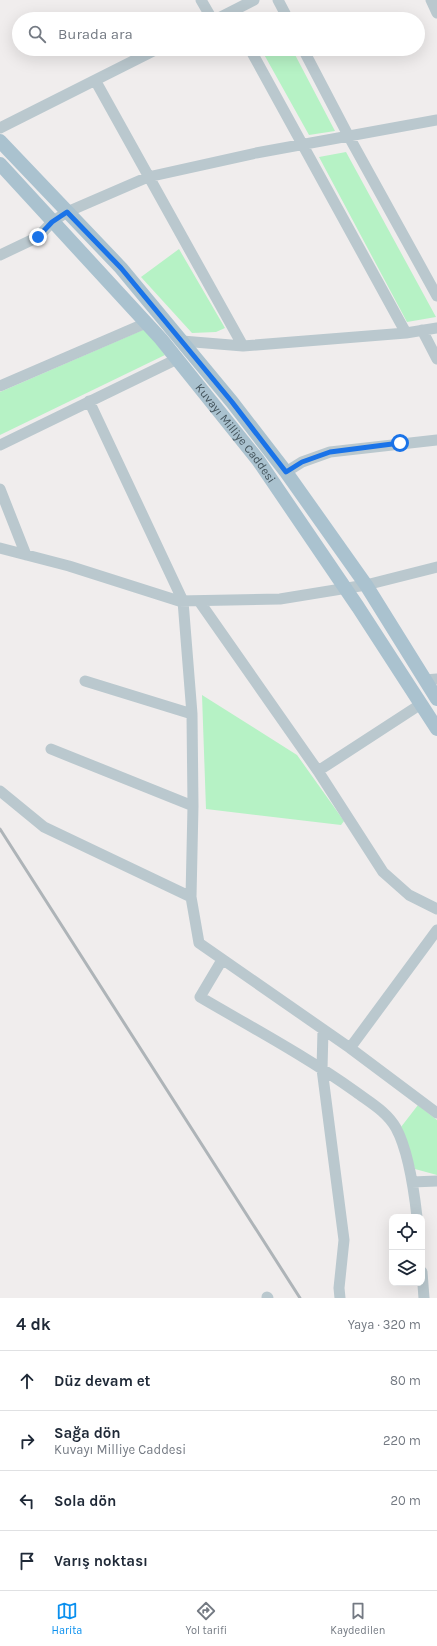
<!DOCTYPE html>
<html lang="tr">
<meta charset="utf-8">
<style>
:root{--surface:#fff;--page:#f6f6f7;--text:#1f2937;--muted:#747a83;--line:#e0e1e3;--accent:#098fee}
body{margin:0;font-family:Karla,sans-serif;background:var(--page);color:var(--text)}
.controls{position:absolute;right:12px;bottom:12px;display:grid;overflow:hidden;border-radius:8px;box-shadow:0 4px 16px #0002}
.controls button{width:36px;height:36px;display:grid;place-items:center;padding:0;border:0;border-bottom:1px solid var(--line);background:var(--surface);color:var(--text);font:20px sans-serif}
.stop{position:absolute;width:12px;height:12px;margin:-9px;border:3px solid #1a73e8;border-radius:50%;background:#fff}
.stop.end{background:#1a73e8;border-color:#fff;box-shadow:0 1px 4px #0008}
.list{margin:0;padding:0;list-style:none}
h2{display:flex;justify-content:space-between;align-items:center;height:52px;margin:0;padding:0 16px;font-size:17px}
h2 small{font-size:13px;font-weight:400;color:var(--muted)}
.list li{display:grid;grid-template-columns:26px 1fr auto;gap:12px;align-items:center;box-sizing:border-box;height:60px;padding:0 16px;border-top:1px solid var(--line)}
.list b{display:block;font-size:15px;white-space:nowrap}
.list p{margin:0;font-size:13px;white-space:nowrap;color:var(--muted)}
.list em{font-size:13px;font-style:normal;color:var(--muted)}
.icon{flex:none;width:22px;height:22px;fill:none;stroke:currentColor;stroke-width:2;stroke-linecap:round;stroke-linejoin:round}
.map{position:relative;flex:none;width:437px;height:1298px;overflow:hidden}
.search{position:absolute;background:var(--surface);box-shadow:0 4px 16px #0002;left:12px;right:12px;top:12px;height:44px;display:flex;align-items:center;gap:10px;box-sizing:border-box;padding:0 14px;border-radius:22px;color:var(--muted);font-size:15px}
.sheet{height:292px;background:var(--surface)}
nav{display:flex;justify-content:space-around;align-items:center;box-sizing:border-box;height:56px;border-top:1px solid var(--line);background:var(--surface);font-size:11px;color:var(--muted)}
nav a{display:grid;justify-items:center;gap:2px}
nav .on{color:var(--accent)}
.map>svg:first-child{display:block}
</style>
<div class="map">
<svg width="437" height="1298" viewBox="0 0 437 1298">
<rect width="100%" height="100%" fill="#f0eded"/>
<!-- green -->
<path fill="#b6f2c5" d="M261,49H292L335,131L309,135Z
M346,152L436,317L407,322L319,157Z
M179,249L225,328L216,332L192,333L141,277Z
M145,329L165,355L0,435V392Z
M202,695L297,755L344,821L341,825L206,809Z
M418,1105L437,1120V1175L415,1169L401,1127Z"/>
<g fill="none" stroke-linecap="round" stroke-linejoin="round">
<!-- minor -->
<path stroke="#bac8ce" stroke-width="11" d="M201,0L212,19
M278,0L288,19
M431,0L437,13
M217,19L254,0
M250,49L406,333
M303,49L348,135L437,296
M95,80L243,346
M0,128L157,49
M0,255L38,237L52,222L67,212L148,177L256,153L437,120
M422,330L437,359
M182,341L243,346L406,333L437,328
M0,386L146,323
M89,401L183,601L192,714L193,806L191,897
M0,445L177,359
M286,472L302,462L330,452L437,440
M0,489L26,555
M0,548L69,566L179,601L280,599L366,585L437,567
M199,601L318,771L383,872L409,895L437,909
M425,680L437,679
M85,681L192,714
M51,749L193,806
M318,771L421,704
M0,791L44,827L191,897L199,943L350,1048L437,1113
M222,960L200,997C253,1028 307,1057 356,1092C371,1103 387,1112 396,1128C409,1152 414,1190 417,1217
M323,1030L322,1069L344,1240L339,1288L340,1298
M350,1048L437,930
M412,1182L437,1181
M422,1272L424,1298
M267,1297L268,1298"/>
<!-- major -->
<g stroke="#aac2cf" stroke-width="14">
<path d="M0,141L121,268L232,402L286,472L366,585L437,699"/>
<path id="s1" d="M0,164L161,339L258,460L358,607L437,729"/>
</g>
<!-- rail -->
<path stroke="#aeb4b8" stroke-width="3" d="M0,829L300,1298"/>
</g>
<g fill="none" stroke-linecap="round" stroke-linejoin="round">
<!-- route -->
<path stroke="#1a73e8" stroke-width="5" d="M38,237L52,222L67,212L121,268L232,402L286,472L302,462L330,452L400,443"/>
</g>
<g text-anchor="middle" dominant-baseline="central" stroke-width="3" stroke-linejoin="round" paint-order="stroke">
<!-- street labels -->
<g font-size="12" fill="#44545c" stroke="#fff">
<text stroke="none"><textPath href="#s1" startOffset="358">Kuvayı Milliye Caddesi</textPath></text>
</g>
</g>
</svg>
<div class="controls">
<button><svg class="icon" aria-label="locate" viewBox="0 0 24 24"><circle cx="12" cy="12" r="6"/><path d="M12 2v4M12 18v4M2 12h4M18 12h4"/></svg></button>
<button><svg class="icon" aria-label="layers" viewBox="0 0 24 24"><path d="M12 4l9 5-9 5-9-5zM3 14l9 5 9-5"/></svg></button>
</div>
<div class="stop" style="left:400px;top:443px"></div>
<div class="stop end" style="left:38px;top:237px"></div>
<div class="search"><svg class="icon" aria-label="search" viewBox="0 0 24 24"><circle cx="10" cy="10" r="6"/><path d="M15 15l6 6"/></svg>Burada ara</div>
</div>
<section class="sheet">
<h2>4 dk<small>Yaya · 320 m</small></h2>
<ul class="list">
<li><svg class="icon" aria-label="ahead" viewBox="0 0 24 24"><path d="M12 20V5M6 11l6-6 6 6"/></svg><div><b>Düz devam et</b></div><em>80 m</em></li>
<li><svg class="icon" aria-label="right" viewBox="0 0 24 24"><path d="M7 20v-9h11M14 6l5 5-5 5"/></svg><div><b>Sağa dön</b><p>Kuvayı Milliye Caddesi</p></div><em>220 m</em></li>
<li><svg class="icon" aria-label="left" viewBox="0 0 24 24"><path d="M17 20v-9H6M10 6l-5 5 5 5"/></svg><div><b>Sola dön</b></div><em>20 m</em></li>
<li><svg class="icon" aria-label="arrive" viewBox="0 0 24 24"><path d="M6 21V4h12l-3 4 3 4H6"/></svg><div><b>Varış noktası</b></div></li>
</ul>
</section>
<nav>
<a class="on"><svg class="icon" aria-label="map" viewBox="0 0 24 24"><path d="M3 6l6-2 6 2 6-2v14l-6 2-6-2-6 2zM9 4v14M15 6v14"/></svg>Harita</a>
<a><svg class="icon" aria-label="directions" viewBox="0 0 24 24"><path d="M12 3l9 9-9 9-9-9zM9 14v-3h6M13 9l2 2-2 2"/></svg>Yol tarifi</a>
<a><svg class="icon" aria-label="saved" viewBox="0 0 24 24"><path d="M7 4h10v16l-5-4-5 4z"/></svg>Kaydedilen</a>
</nav>
